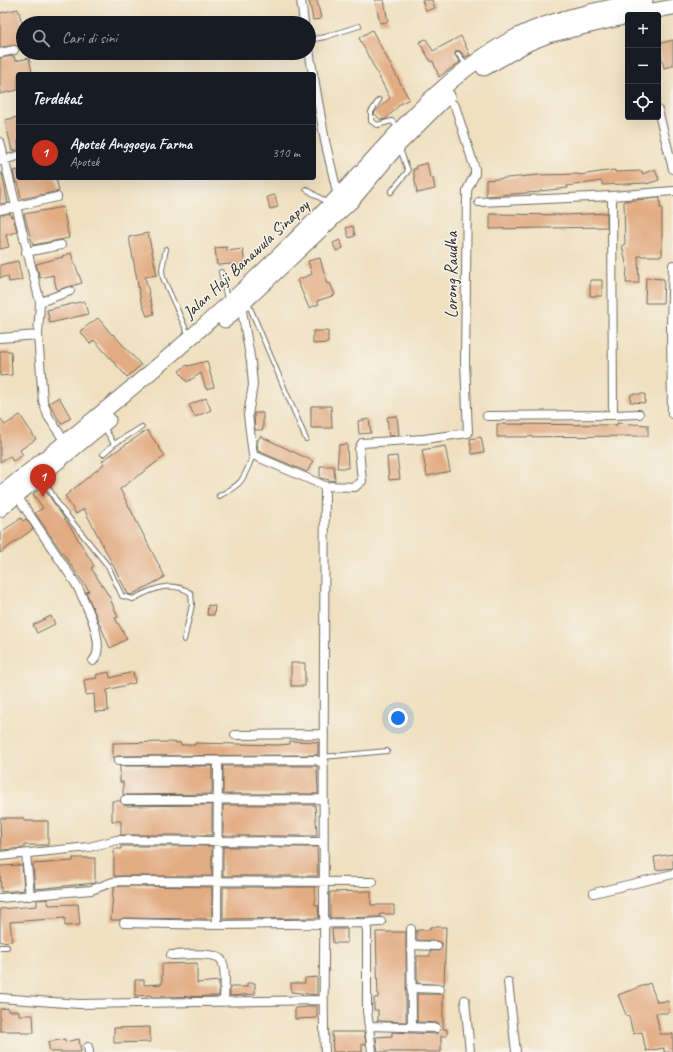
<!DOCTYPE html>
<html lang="id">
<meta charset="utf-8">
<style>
:root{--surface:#171b24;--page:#242831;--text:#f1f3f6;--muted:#9ea1a6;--line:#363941;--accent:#c8321e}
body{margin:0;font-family:Caveat,sans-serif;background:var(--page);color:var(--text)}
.controls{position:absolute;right:12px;top:12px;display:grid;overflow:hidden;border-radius:4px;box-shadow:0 4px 16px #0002}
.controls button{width:36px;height:36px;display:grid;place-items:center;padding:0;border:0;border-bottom:1px solid var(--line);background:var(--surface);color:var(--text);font:20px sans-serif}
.you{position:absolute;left:398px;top:718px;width:14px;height:14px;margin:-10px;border:3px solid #fff;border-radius:50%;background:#1a73e8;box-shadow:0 0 0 6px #1a73e833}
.badge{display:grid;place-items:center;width:26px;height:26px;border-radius:50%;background:var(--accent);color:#fff;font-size:13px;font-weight:700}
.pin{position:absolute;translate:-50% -33px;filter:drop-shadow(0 1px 2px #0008)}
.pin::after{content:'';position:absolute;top:21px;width:14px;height:12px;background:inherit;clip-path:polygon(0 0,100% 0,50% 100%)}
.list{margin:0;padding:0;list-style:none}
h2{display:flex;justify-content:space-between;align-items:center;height:52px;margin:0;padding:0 16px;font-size:17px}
h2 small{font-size:13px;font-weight:400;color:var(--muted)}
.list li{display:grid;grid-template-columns:26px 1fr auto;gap:12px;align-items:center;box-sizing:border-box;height:56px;padding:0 16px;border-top:1px solid var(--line)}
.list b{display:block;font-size:15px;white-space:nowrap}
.list p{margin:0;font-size:13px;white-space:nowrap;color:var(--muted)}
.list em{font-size:13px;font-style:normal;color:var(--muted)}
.icon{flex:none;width:22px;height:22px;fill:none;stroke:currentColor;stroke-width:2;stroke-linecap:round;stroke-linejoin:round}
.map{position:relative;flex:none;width:673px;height:1052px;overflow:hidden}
.search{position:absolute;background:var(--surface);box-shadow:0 4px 16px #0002;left:16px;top:16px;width:300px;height:44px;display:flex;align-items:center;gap:10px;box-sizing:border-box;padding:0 14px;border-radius:22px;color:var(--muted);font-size:15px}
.panel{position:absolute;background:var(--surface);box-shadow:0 4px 16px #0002;left:16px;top:72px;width:300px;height:108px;border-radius:4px}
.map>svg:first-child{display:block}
</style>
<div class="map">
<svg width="673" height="1052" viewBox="0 0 673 1052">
<rect width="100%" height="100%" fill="#f7f3e8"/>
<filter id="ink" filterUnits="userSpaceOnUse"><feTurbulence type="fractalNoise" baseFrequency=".025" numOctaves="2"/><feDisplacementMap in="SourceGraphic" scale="8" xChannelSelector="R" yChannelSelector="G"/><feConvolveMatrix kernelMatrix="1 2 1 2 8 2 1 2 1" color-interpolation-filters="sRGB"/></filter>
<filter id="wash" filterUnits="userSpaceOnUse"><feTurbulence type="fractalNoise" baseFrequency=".012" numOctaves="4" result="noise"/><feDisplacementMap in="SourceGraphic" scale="16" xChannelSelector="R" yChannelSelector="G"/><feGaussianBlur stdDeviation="0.9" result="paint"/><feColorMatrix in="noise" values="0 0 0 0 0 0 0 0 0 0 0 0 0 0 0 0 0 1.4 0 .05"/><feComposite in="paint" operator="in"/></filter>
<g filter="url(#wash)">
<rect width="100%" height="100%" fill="#efe0c0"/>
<g id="blocks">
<!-- building -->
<path fill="#e2ac83" d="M309,0H317L321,19L313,20Z
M375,0H384L388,22L380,23Z
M422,0H432L435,8L426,11Z
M18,9L23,26V45L0,47V13Z
M372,30L409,99L400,104L386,119L381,120L374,113L390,98L359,38Z
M461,36L470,55L465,57L460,51H456L455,55L460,62L439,77L433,61L431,62L419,42L426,39L433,51Z
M673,40V66L664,68L658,44Z
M14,56L15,61L29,58L32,72L31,74H18V90L0,94V58Z
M18,117V150L12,151L5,120Z
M427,163L430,178H433L435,189L417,193L413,169H417L416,166Z
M655,169L659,180L647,184V183L602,185V181L567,186L568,188L540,191V192L486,196V180L539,175L579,174V175L615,170V172L642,171V174Z
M18,170V178H56L59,191L21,199L18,182L16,184L13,171Z
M2,173L8,203L0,204V174Z
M275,195L278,207L270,209L267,197Z
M660,198V208H662V256H638L639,283H626L627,268L622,245H625L624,201Z
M63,207L69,238L33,245L24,214Z
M10,213L11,217L13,216L17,232L6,235L9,247L0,249V215Z
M607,213V227L490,229V214L566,215Z
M353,226L355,236L349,238L346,228Z
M148,233L157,275L145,277L154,314L147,316L141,301L129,237Z
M340,240L343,248L336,251L333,243Z
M227,247V251L243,249L245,270L234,271V264L217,265L215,248Z
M71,253L82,283L57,290L53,275L40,278L36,264L63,257L62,256Z
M320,258L327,284L330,283L335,295L317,301L319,304L309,308L297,280L312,274L308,261Z
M18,261L22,280L9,282L8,276L0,278V265Z
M646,278L664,279L663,303H645Z
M590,280H602V296H590Z
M84,301L88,314L50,323L47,310Z
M98,318L112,335L113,334L141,365L127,377L94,340L90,344L80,331Z
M313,331H328V343L313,344Z
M0,351H11L12,375L0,376Z
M207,361L214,387L206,389L201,373L187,382L179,371L187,365L188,366Z
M631,394H645V403L630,402Z
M59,397L71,418L61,424L49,403Z
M206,398L211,410L195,417L189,405Z
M311,406H331L332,428H311Z
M254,413H263V430H255Z
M20,415L36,439L20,450L23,455L13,461L10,456L0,462V418L5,425Z
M397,416L399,435L389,436L387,417Z
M369,419L371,433L359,434L358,421Z
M617,423L648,425V436L497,437V424L617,425Z
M147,430L165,456L120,489L165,577L131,595L128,594L84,509L76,514L65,496L104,464L102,461Z
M260,436L313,461L307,472L258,451L257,443Z
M481,437L484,452L472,454L470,439Z
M347,444L348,468H337L339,445Z
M445,446L450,471L427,476L422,450Z
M397,456L400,479L389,480L387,457Z
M320,466H334L335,481L320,478Z
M43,487L75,534L94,566L91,568L109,596L118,617L115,618L127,639L110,648L86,592L89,591L35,513L43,508L33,494Z
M21,518L23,521L26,519L33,529L0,553V533Z
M208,605L215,606L214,615H207Z
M51,616L55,624L37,633L33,625Z
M291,663H305V686H291Z
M109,672L110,678L133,672L135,683L107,690L108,711L95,712L94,694L86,695L84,680L97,678L96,675Z
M290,741L318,742V755L118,756L113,758V743L168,742L181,743V745H195V743L279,745L290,744Z
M120,766H212V794L123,795V782H120Z
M223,766H315L317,767L318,794H223Z
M112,801H120L125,806L212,805V835H121V821H112Z
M223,805H315L317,836H223Z
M0,818H24V821H48V845H24V848L1,850Z
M121,846H212V876H114V849H121Z
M223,847H317L318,876H223Z
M673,854V868L656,870L654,857Z
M73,858H95V883L35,889L33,864L73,861Z
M22,865L24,890L1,892L0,866Z
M123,886L212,887V919L124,918L119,920H111L113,891H114V887Z
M223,887H315V905H318L319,918L223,919Z
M371,891V905H394V914H380V917L330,918V892Z
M47,899L49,905L78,904L80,925L65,926V918L10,922L12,941L0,942V909L37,906V900Z
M430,927H446L444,985L417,983V956H430V951H439L442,947V943L438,941L417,940V930H430Z
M332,929H347V943H333Z
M376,932H406V1022L378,1021V1010H374V998H378Z
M197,963V983L219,981V996L151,997V995L135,996V980H144V985L162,984V964Z
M317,977V995L291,992V983H305V978Z
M247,983H255V994L230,996V987H247Z
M650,983L657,1002L668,1001L669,1013H656L660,1034H673V1052H664V1048L646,1051L642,1032L633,1034L629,1016L627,1017L618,995Z
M417,994H443V1029H447V1036H441V1052H378L376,1037L392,1036V1032L436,1034L440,1031L441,1028L439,1023L417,1022Z
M308,1006H317V1018L295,1019V1008L308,1007Z
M8,1008V1011H19V1015H33L34,1033H21V1031H0V1009Z
M150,1027V1042L114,1043V1028Z
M332,1032H364L366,1044H362V1052H333Z
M65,1039V1042L79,1039L81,1052H50L48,1042Z"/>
</g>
</g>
<g filter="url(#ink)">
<use href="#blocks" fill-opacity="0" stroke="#706a5f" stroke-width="1"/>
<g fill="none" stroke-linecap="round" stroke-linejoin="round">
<!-- lane casing -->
<g stroke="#706a5f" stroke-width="6">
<path id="lane" d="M309,40L325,37L359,26
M458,54L467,65
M379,100L371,112V121L377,125L392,121L398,127
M306,189L328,203
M391,192L408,171L400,149
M166,249L162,269L163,278L189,336
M221,272L227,299
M248,303L306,439
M104,427L114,444
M103,454L114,444L142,427
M42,477L60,507L108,566L122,596L133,599C152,589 171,580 191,593L192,605L184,640
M219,496C244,483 243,480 253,455
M323,757L387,751
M0,947H7"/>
</g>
<!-- street casing -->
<g stroke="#706a5f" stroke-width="10">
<path id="street" d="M301,0L304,23
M309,50L313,74
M0,53L14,50
M314,78L325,141L338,196
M658,110L673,169
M0,142L40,302L38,335L43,401L48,416L65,442
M0,161L18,156
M479,202L612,196L673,191
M0,210L57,197
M26,252L61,245
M40,302L70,291
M241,305L251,362L253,385L248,415L253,455L325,486L355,487L362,481L359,449L362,443L424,439L468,433L465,362L467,190L475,174V169L455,106L445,98
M0,338L38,335
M672,414L671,323L673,265
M613,415L639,414
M487,416L613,415L612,196
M17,496L76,584C84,600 108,645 93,661
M235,735L323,734
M118,761L316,760L322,763
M125,800L323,799
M26,854L30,896
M0,856L89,847L117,840L323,842
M594,893L673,874
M0,898L91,890L113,882L123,881L373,882
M124,923L217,925L365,923L367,930V1011L372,1052
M365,923L381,922
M217,925L218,761
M411,929L412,1027
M411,945L437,946
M171,955C182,955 217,951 222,961C227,972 224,990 224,1002
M508,982L516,1052
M411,988L440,989
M0,998L79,1004L323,1000
M465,1000L470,1052
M370,1026L436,1028
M88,1047L89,1052
M325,1052C322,1004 325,955 324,907C323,766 324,626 325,486"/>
</g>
<!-- highway casing -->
<g stroke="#706a5f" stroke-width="17">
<path id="highway" d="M632,15L673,7
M484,68L528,43L548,35L628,16
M225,320L352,200L398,145L447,96
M0,495C64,443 128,393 189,339C230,303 269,266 307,228C375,164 420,93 503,44C547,18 597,11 645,0
M0,509L108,420"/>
</g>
<!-- lane -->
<use href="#lane" stroke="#fff" stroke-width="4"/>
<!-- street -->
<use href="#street" stroke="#fff" stroke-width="8"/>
<!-- highway -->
<use href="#highway" stroke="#fff" stroke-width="15"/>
</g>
</g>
<g text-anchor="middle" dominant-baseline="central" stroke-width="3" stroke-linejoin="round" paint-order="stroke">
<!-- street labels -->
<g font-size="17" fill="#2b2b2b" stroke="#f7f3e8">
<text transform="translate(246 259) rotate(-43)">Jalan Haji Banawula Sinapoy</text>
<text transform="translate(451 275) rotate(-90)">Lorong Raudha</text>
</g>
</g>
</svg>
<div class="controls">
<button>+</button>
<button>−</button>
<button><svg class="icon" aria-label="locate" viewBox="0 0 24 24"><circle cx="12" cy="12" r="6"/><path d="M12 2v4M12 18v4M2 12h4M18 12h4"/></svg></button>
</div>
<div class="you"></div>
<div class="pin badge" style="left:43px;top:497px">1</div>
<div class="search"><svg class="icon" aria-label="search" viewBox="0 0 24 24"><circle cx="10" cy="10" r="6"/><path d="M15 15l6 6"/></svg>Cari di sini</div>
<section class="panel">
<h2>Terdekat<small></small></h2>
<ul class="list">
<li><span class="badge">1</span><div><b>Apotek Anggoeya Farma</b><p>Apotek</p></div><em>310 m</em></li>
</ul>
</section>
</div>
